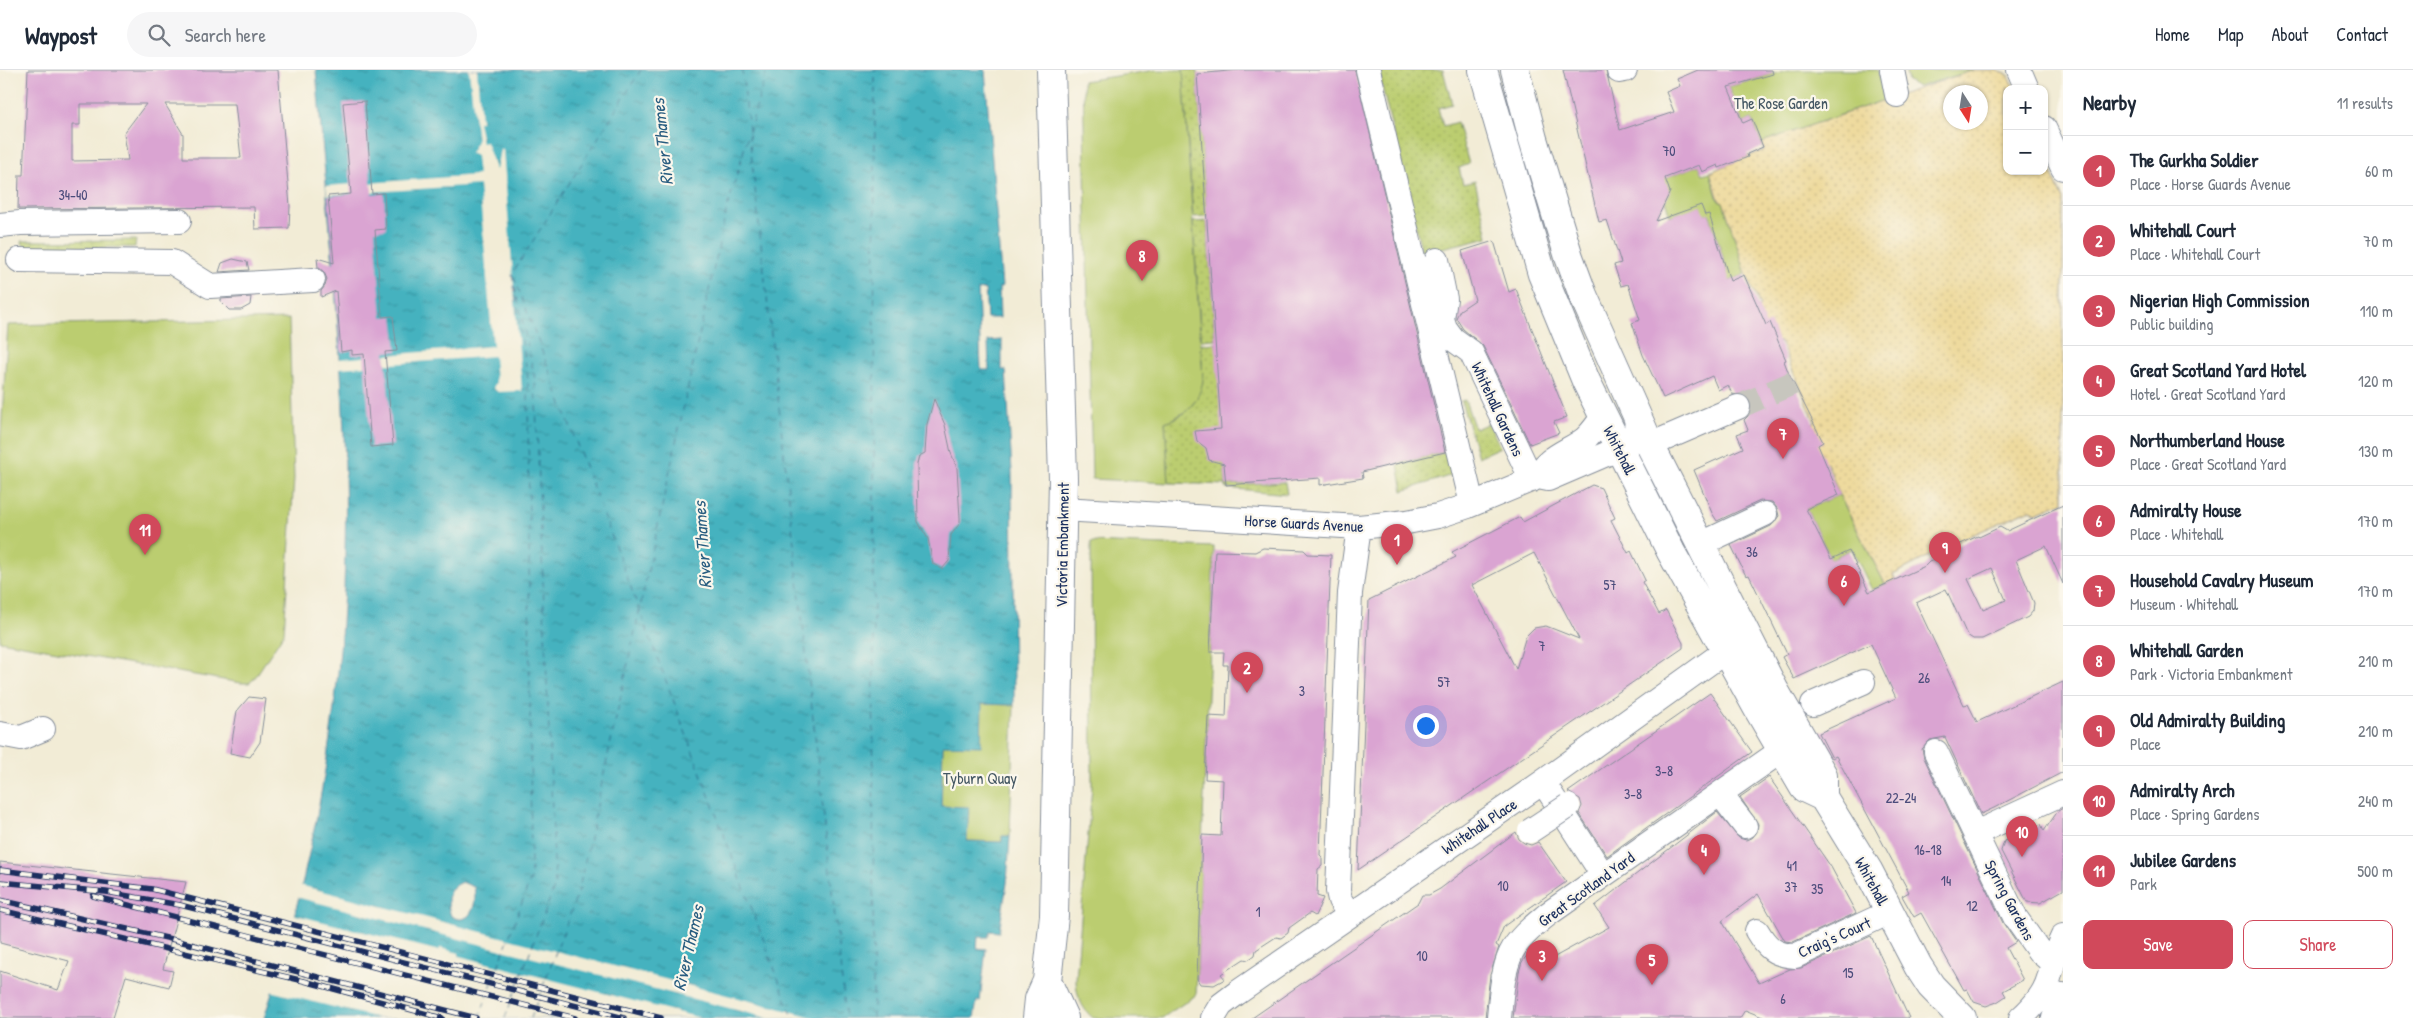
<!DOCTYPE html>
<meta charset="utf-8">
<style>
:root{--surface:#fff;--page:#f6f6f7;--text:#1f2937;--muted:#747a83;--line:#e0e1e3;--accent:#d1495b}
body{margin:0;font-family:"Patrick Hand",sans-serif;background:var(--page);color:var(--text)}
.controls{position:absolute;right:15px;top:15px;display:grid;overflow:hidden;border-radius:10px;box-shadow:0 1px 4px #0004}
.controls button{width:45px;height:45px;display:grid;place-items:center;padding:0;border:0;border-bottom:1px solid var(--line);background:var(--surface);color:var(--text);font:25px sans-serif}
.compass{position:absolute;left:1943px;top:15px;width:45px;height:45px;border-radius:50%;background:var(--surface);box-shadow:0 1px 4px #0004;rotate:168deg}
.you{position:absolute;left:1425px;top:655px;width:18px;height:18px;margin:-12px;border:4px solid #fff;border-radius:50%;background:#1a73e8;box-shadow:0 0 0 8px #1a73e833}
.badge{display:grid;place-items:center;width:32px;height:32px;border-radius:50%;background:var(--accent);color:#fff;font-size:16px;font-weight:700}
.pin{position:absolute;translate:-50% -41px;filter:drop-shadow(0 1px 2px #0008)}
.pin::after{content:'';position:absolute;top:26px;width:18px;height:15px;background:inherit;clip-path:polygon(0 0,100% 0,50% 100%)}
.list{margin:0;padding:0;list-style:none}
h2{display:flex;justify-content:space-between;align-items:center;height:65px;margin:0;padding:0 20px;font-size:21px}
h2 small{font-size:16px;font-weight:400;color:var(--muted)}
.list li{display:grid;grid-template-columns:32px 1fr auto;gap:15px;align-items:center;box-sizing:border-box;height:70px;padding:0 20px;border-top:1px solid var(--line)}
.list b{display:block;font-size:19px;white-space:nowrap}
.list p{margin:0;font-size:16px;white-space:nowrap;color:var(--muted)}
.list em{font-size:16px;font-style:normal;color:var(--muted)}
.actions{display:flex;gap:10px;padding:15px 20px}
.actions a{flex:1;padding:11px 0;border:1px solid var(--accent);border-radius:10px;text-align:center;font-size:18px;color:var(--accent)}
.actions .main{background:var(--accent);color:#fff}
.icon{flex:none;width:28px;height:28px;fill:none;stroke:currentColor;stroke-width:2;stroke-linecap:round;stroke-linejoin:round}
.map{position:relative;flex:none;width:2063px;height:948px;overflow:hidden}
header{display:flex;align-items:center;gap:30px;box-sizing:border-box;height:70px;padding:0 25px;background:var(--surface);border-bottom:1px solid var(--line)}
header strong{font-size:24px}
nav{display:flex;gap:28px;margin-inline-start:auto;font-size:18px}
.search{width:350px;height:45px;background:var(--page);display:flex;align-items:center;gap:12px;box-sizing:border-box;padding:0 18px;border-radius:28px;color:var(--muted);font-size:19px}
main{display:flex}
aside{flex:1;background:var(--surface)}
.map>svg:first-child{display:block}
</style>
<header>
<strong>Waypost</strong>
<div class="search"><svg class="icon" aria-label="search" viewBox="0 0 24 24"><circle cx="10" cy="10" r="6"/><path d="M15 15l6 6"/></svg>Search here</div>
<nav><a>Home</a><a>Map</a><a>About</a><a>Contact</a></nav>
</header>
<main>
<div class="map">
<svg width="2063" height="948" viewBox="0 0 2063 948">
<defs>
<pattern id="grass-dots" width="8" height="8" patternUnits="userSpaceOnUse" patternTransform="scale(1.25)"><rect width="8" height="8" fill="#bbcd6f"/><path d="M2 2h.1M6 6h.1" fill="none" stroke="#a0b063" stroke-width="1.8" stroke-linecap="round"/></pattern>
<pattern id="sand-dots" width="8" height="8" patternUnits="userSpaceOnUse" patternTransform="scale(1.25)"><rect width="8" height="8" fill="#eeda9e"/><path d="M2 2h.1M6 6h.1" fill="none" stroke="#ccbb8a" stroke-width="1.8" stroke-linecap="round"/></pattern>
<pattern id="water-ripples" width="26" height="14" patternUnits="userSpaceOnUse" patternTransform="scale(1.25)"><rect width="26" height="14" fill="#44b2bf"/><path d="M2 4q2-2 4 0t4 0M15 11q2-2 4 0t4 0" fill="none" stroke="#38919e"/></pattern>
</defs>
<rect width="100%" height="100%" fill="#fbf7ec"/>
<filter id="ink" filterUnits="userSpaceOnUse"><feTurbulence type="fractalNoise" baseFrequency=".02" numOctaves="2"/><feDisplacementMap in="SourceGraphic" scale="10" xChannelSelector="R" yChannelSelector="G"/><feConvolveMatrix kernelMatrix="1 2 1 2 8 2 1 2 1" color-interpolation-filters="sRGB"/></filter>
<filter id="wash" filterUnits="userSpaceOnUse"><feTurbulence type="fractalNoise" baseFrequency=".0096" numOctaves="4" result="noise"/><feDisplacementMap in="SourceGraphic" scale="20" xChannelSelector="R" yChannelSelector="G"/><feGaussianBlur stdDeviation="1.12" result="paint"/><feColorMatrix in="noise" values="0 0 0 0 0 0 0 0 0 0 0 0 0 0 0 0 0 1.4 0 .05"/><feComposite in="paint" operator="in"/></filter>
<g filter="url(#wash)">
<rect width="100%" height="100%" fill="#f2ecd6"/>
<!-- grass -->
<path fill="url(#grass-dots)" stroke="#6b7e66" d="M1183,0H1197L1207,146L1193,147Z
M1378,0H1443L1452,34L1438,38L1443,56L1457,52L1469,94L1459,98L1463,114L1475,111L1488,167L1422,183Z
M1207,151L1215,269L1201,270L1193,152Z
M136,170L135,177L26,179L21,171Z
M1216,273L1226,415L1285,412L1287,424L1226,418V415L1169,413L1165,352C1206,339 1203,310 1201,274Z
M1465,330L1475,359L1489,353L1500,377L1478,387L1461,331Z
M1452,380L1458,403L1403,421L1398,394Z"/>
<!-- sand -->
<path fill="url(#sand-dots)" stroke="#84847e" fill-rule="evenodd" d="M1974,0H1995L2009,5L2015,19H2007V101H2044V86L2063,129V432L2036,443L2031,439L1954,473L1893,505L1895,510L1885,514L1839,425L1827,392L1815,397L1799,359L1815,352L1780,271L1763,278L1748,241L1760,236L1745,201L1723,132L1719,130L1710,102L1764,80L1762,75L1765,71L1884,30L1887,32L1891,31V28ZM1950,22H1980V52H1950Z"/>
<!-- green -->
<path fill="#bbcd6f" stroke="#6b7e66" d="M1156,0H1183L1203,310C1199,333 1186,344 1165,352L1169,413L1092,409L1083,11Z
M1787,0H1878L1884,30L1765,71L1762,75L1752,49L1743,53L1728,17Z
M1905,0H1974L1918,17L1908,11Z
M1699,95L1703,104L1710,102L1718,130L1723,132L1745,201L1744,205L1725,213L1727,201L1710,145H1704L1701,136L1670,146L1659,110Z
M289,249L294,408L284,563L254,609L249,613H241L0,571V378L8,255Z
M1839,425L1885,514L1872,520L1852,479L1831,489L1806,439Z
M1091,472L1214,477L1196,925L1162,948H1093C1081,938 1076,924 1076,909L1092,716Z
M982,634L1014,635L1010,766H1002V772L967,771L941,736L943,675Z"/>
<!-- water -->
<path fill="url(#water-ripples)" stroke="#30708e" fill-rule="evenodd" d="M316,0H985L1002,217H999L1000,248H987L985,219L978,220L981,300H989L988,271L1002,270V300H1006L1012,402L1014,623V635L982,634L981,676L943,675L941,736L969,737L967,771L1002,772V766H1010L1007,813L999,862L990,861L988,867H978L977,878L986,879L980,931H977L974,948H264C313,799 342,642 345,485C349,323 329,161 316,0ZM462,812L474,817C478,832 471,858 451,846C446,832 446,817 462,812Z"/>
<!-- pier -->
<path fill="#f2ecd6" d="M469,0H477L481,51L478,52L482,73L486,72L496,100L500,80H503L522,321L498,322L493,318L496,312L494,286L340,298L339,289L493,276L479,115L327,125L326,116L478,105L476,86L470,83L477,71Z
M299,815L816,948H768L296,827Z
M292,844L439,881L440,878L459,883V886L700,948H378L270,921Z"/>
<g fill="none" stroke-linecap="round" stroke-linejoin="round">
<!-- ferry -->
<path stroke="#295d80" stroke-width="1" stroke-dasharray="6 5" stroke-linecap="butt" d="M742,0L749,60
M749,64L846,948
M514,207L793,948
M479,948L531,808L528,309L512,204L641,0
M505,948L555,815L535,309L515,217
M531,948L578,823L726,142L767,0
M873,948L875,0"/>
</g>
<g id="blocks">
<!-- building -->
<path fill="#daa4d2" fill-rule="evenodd" d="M28,0H278L290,136L289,158L255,159L254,137L18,139L19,105H23ZM80,34H146L124,63L128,90L72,91V55H80ZM165,34H235L241,88H183V64Z
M1239,0H1355L1445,382L1362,402L1363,408L1320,415V408L1226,415L1224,394L1209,390L1206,378L1197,371L1195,361L1221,359L1197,4Z
M1563,0H1606L1620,60L1674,42L1666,22L1680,16L1677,9L1698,0H1772L1773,4L1728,17L1743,53L1752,49L1763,77L1747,84L1748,87L1719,98L1718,95L1702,102L1699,95L1665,108L1670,122L1656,151L1701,135L1705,145L1709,144L1730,211L1744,205L1766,255L1770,252L1786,290L1784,291L1789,304L1823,372L1818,375L1839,425L1806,439L1831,489L1849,481L1869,522L1925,496L1929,492L1955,479L1954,477L1978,466L1979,467L2000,457L2007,461L2063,435V514L2046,476L2016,490L2034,533L2033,541L2028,547L1982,569H1973L1967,565L1946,519L1916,533L1964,635L1968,634L1977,652L2063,612V702L1994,738L1981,744L1945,667L1930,670L1922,679L1924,688L2003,853L2016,872L2006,878L2023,910L2003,921L2006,926L1997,932L1986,936L1974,932L1967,919L1964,920L1921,843L1914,847L1902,826L1909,822L1836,686L1832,688L1819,663L1896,628L1871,574L1794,609L1782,587L1787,584L1749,505L1746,506L1731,475L1771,456L1779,446L1777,438L1772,432L1760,431L1717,451L1712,443L1694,400L1743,378L1737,364L1748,360L1744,350L1749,345L1751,332L1746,326L1732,324L1728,315L1718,320L1712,306L1663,328L1643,285L1632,253L1640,250L1628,214L1621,216L1614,195L1621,193L1607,150L1599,152ZM1992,498L2006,530L1983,540L1968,509Z
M365,31L372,124L384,123L386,159L375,160L382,247L393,246L397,281L385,282L393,375L371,377L364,284L352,285V280L341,282L336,221L321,227V221L325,216L327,209L324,202L318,197L317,188L334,193L328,126L351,124L343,33Z
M1494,171L1509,222L1516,219L1567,347L1554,352L1559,363L1530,374L1483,276L1463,259L1456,248L1460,240L1475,230L1462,181Z
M233,189L247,192L249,200L219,202L222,193Z
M251,227L250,235L241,240H229L221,232V229Z
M934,329L945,355L951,383L957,398L960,448V453L951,465L949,491L942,499L933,494L928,469L918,452L917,394L919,386L925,383L927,354Z
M1592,415L1601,418L1615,448L1611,450L1628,483L1631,481L1645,510L1642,512L1659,544L1666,540L1683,573V578L1358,800L1369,530L1456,487L1452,482L1520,447L1523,452ZM1534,483L1579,569L1546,556L1534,558L1526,566L1516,599L1472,515Z
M1263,478L1304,480L1308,484L1331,485L1320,785L1322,787V796L1318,799L1317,826L1323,828L1315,846L1310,843L1289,858L1288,863L1281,868L1276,867L1256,880L1255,885L1248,890L1244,889L1221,904L1225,909L1214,915L1200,914L1197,909L1202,765L1221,766L1223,710L1205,709L1208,646L1226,647L1228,595H1223L1224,582H1210L1215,481L1255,482Z
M1710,623L1752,682L1607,786L1579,743L1582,736L1580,729L1568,722Z
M249,627L266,629L260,672L250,687L230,683L237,641Z
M1769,707L1831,797L1856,843L1793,872L1785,871L1758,824L1722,851L1759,913L1790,899L1801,898L1871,866L1909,948H1765L1745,940L1740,948H1513L1519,902L1522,892L1532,879L1537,874L1551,889L1609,857L1595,836L1717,742L1739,768L1746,770L1753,767L1757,762L1758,754L1740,727Z
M2063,738V820L2040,833L2027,832L2001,781L2004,771L2041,754L2044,761L2058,741Z
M1516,762L1519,769L1524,773L1531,775L1538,772L1566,812L1504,856L1496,875L1499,877L1490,905L1485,948H1252L1418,833L1422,825H1429L1440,819Z
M0,792L186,812L163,899L173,901L169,917L126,906L113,948H0V901L58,920L69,891L0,873Z"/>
</g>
</g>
<g filter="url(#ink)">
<use href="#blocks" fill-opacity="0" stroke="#868e9a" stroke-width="1"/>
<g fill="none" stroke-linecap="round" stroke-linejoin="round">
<!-- minor-tunnel -->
<path stroke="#c7c6be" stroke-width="24" stroke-dasharray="24 12" stroke-linecap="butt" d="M1738,337L1793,313"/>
<!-- minor casing -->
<g stroke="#868e9a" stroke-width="26">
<path id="minor" d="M1368,0L1472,434
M1892,0L1897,25
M2019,0L2027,19
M1619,1L1625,0
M2044,58L2063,98
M0,155L20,153L179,151
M19,190L172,192L210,216L313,210
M1437,190L1445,229L1442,249L1445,258L1453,269L1471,282L1532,410
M1650,375L1738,337
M1538,407C1545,387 1570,381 1586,368C1593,361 1598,354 1603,346
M1063,439L1359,457L1407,452L1438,446L1468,436L1538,407L1548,409L1625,376C1637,366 1639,353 1635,339
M1699,475L1765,444
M1813,634L1863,612
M0,664L21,668L43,659
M1936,682L2015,847L2039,881L2052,892
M1543,712L1603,805
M1721,725L1745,756
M1976,763L2063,723
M1349,844L1340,830L1338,821L1350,523L1359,457
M1757,861C1767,878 1775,885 1795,886L1890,842
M1213,948L1221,935L1237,923L1543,712L1741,570
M1499,948C1501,927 1502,903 1511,883C1519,867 1535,855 1548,844L1798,669
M2021,948C2032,938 2045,923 2049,908C2053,894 2056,880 2063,866
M2054,948L2063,925"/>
</g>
<!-- major casing -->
<g stroke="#868e9a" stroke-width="30">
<path id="major" d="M1483,0L1542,204L1586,311L1671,482L1759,641L1804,718L1823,727
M1515,0L1533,69L1569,187L1583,225L1650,375L1775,621L1823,705V727L1868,800L1918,896L1931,916L1962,948
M1047,911L1064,948
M1037,948L1039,929L1047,911L1054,846L1063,409L1051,0"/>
</g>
<!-- minor -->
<use href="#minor" stroke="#fff" stroke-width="24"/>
<!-- major -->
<use href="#major" stroke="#fff" stroke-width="28"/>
<!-- rail casing -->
<g stroke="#1b2f5e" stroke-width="5.5">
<path id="rail" d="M0,800L152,819L661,948
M0,812L106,822L180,835L624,948
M93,826L575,948
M0,830L171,869L476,948
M0,840L304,911L442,948"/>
</g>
<!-- rail -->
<use href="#rail" stroke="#fbf7ec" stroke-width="4" stroke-dasharray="11" stroke-linecap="butt"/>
<!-- minor-bridge casing -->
<g stroke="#868e9a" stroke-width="26" stroke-linecap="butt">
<path id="minor-bridge" d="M1530,761L1568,736"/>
</g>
<!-- minor-bridge -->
<use href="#minor-bridge" stroke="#fff" stroke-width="24"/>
</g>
</g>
<g text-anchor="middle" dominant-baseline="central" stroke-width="4.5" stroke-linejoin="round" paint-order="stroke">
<!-- number labels -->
<g font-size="14" fill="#4b4c7b">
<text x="1669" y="80">70</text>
<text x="73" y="124">34–40</text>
<text x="1752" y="481">36</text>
<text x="1610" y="514">57</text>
<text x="1542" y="575">7</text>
<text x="1924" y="607">26</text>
<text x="1444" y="611">57</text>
<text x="1302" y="620">3</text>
<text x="1664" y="700">3-8</text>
<text x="1633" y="723">3-8</text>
<text x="1901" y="727">22-24</text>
<text x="1928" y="779">16-18</text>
<text x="1792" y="795">41</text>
<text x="1946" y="810">14</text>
<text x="1503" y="815">10</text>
<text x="1791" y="816">37</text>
<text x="1817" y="818">35</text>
<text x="1972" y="835">12</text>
<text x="1258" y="841">1</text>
<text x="1422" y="885">10</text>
<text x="1848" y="902">15</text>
<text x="1783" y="928">6</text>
</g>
<!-- park labels -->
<g font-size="16" fill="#435662" stroke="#fbf7ec">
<text x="1781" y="33">The Rose Garden</text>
<text x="980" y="708">Tyburn Quay</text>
</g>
<!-- street labels -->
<g font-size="16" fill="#1b2f5e" stroke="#fbf7ec">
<text transform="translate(1498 339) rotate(65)">Whitehall Gardens</text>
<text transform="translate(1620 380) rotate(63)">Whitehall</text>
<text transform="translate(1304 453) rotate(3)">Horse Guards Avenue</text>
<text transform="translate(1062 475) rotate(-89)">Victoria Embankment</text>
<text transform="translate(1479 756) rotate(-34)">Whitehall Place</text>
<text transform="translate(1872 811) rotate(61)">Whitehall</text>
<text transform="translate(1586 819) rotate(-36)">Great Scotland Yard</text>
<text transform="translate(2010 830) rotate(62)">Spring Gardens</text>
<text transform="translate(1834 867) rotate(-24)">Craig's Court</text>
</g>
<!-- water labels -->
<g font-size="18" font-style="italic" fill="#295d80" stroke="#fbf7ec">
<text transform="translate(662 72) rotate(-96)">River Thames</text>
<text transform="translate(702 475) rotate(-94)">River Thames</text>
<text transform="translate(688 878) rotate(-77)">River Thames</text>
</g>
</g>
</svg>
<div class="controls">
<button>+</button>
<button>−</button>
</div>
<svg class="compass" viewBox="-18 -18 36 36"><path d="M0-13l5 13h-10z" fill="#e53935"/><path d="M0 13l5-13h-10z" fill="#747a83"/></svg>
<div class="you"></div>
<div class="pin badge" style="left:1397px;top:495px">1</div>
<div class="pin badge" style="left:1247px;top:623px">2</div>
<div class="pin badge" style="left:1542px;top:911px">3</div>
<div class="pin badge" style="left:1704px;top:805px">4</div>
<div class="pin badge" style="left:1652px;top:915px">5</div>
<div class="pin badge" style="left:1844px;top:536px">6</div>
<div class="pin badge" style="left:1783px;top:389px">7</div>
<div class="pin badge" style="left:1142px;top:211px">8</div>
<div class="pin badge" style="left:1945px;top:503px">9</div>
<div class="pin badge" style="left:2022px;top:787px">10</div>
<div class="pin badge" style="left:145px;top:485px">11</div>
</div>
<aside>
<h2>Nearby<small>11 results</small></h2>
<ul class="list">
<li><span class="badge">1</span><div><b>The Gurkha Soldier</b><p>Place · Horse Guards Avenue</p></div><em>60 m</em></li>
<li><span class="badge">2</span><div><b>Whitehall Court</b><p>Place · Whitehall Court</p></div><em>70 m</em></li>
<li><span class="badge">3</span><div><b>Nigerian High Commission</b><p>Public building</p></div><em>110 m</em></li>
<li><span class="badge">4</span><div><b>Great Scotland Yard Hotel</b><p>Hotel · Great Scotland Yard</p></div><em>120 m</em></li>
<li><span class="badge">5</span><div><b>Northumberland House</b><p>Place · Great Scotland Yard</p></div><em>130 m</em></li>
<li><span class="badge">6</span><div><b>Admiralty House</b><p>Place · Whitehall</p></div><em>170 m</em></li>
<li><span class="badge">7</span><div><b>Household Cavalry Museum</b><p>Museum · Whitehall</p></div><em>170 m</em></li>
<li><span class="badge">8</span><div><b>Whitehall Garden</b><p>Park · Victoria Embankment</p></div><em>210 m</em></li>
<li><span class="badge">9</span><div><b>Old Admiralty Building</b><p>Place</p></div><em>210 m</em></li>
<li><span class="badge">10</span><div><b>Admiralty Arch</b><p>Place · Spring Gardens</p></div><em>240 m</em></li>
<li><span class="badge">11</span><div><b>Jubilee Gardens</b><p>Park</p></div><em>500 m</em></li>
</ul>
<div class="actions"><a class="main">Save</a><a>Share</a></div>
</aside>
</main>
